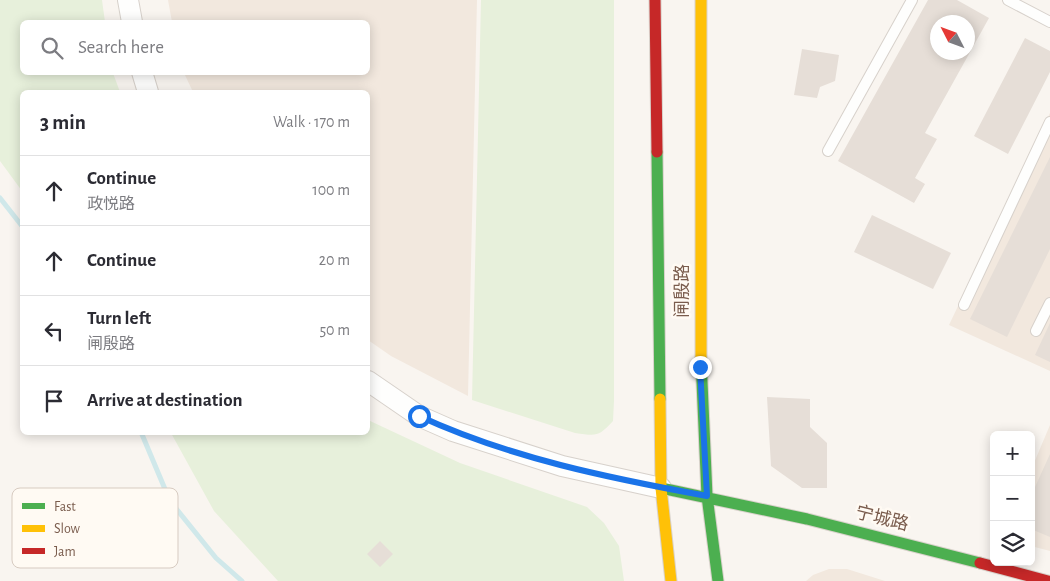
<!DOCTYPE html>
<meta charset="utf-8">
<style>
:root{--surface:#fff;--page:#f2f2f3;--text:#2b2b33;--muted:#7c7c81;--line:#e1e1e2}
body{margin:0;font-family:"Alegreya Sans","Noto Sans SC",sans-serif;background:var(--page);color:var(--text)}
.controls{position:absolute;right:15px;bottom:15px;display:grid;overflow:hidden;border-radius:8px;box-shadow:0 2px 12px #0003}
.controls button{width:45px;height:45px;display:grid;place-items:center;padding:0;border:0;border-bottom:1px solid var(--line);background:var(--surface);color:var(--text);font:25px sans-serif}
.compass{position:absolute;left:930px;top:15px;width:45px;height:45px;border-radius:50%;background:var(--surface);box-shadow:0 2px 12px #0003;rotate:312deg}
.stop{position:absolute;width:15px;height:15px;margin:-11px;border:4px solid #1a73e8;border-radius:50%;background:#fff}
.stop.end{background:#1a73e8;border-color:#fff;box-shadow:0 1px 5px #0008}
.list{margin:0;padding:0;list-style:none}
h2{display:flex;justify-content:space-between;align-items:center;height:65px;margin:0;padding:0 20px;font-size:21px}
h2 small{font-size:16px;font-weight:400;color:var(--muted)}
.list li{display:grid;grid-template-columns:32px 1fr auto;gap:15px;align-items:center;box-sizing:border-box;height:70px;padding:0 20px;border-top:1px solid var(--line)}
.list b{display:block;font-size:19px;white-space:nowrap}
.list p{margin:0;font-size:16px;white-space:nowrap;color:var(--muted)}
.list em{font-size:16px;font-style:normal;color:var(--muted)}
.icon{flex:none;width:28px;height:28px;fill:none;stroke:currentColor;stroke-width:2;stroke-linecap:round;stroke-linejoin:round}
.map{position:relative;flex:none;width:1050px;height:581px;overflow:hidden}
.search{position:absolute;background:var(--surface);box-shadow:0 2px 12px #0003;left:20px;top:20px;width:350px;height:55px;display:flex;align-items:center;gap:12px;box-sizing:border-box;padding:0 18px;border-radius:8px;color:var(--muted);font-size:19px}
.panel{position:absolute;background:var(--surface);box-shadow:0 2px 12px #0003;left:20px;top:90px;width:350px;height:345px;border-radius:8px}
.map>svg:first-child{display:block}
</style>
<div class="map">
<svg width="1050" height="581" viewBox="0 0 1050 581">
<rect width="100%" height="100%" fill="#f9f5f0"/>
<!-- residential -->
<path fill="#f2e8de" d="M168,0H477L468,396L391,356L368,340V92H193L184,73L368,72V22H172Z
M1050,113V371L949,325Z
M1050,425V551L1031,546V470Z
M829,569H847L885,581H806L813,575Z"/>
<!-- green -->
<path fill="#e7f0db" d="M0,0H102L105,22H22V72L113,73L120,92H22V191L0,161Z
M481,0H614V401L613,421C598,437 597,436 575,433L472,400Z
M368,420L460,463L587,507L604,523L619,546L624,581H278L214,511L171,433L368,432Z"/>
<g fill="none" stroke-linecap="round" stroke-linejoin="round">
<!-- stream -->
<path stroke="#d0e8ea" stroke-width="5" d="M0,198L22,226
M141,432L170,501L216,558L242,581"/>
</g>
<!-- building -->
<path fill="#e6ded7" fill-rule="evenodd" d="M928,0H957L989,18L925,133L937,139L915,178L925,184L914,203L838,161ZM938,22H968V52H938Z
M1025,38L1050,51V72L1008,154L974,136Z
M802,49L839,55L835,81L820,87L817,98L794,95Z
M1050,157V249L1007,337L970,319Z
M872,215L951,253L933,289L854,252Z
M1050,323V362L1035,355Z
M767,397L810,399V427L827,443V488H802L771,466Z
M1050,454V537L1031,529V496Z
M380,541L393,554L380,567L367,554Z"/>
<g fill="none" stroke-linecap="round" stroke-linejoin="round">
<!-- lane casing -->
<g stroke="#d7d1cb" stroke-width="12">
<path id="lane" d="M1008,0L1050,22
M828,151L912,0
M964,305L1050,122
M1036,331L1050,303"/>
</g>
<!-- street casing -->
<g stroke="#d7d1cb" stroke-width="22">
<path id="street" d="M128,0L132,22
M142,72L148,92
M368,381L419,416L453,431L562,466L661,488"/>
</g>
<!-- fast casing -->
<g stroke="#d9d2cb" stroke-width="13">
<path id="fast" d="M657,152L660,399
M701,359L707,496L718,581
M661,488L807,519L980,563"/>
</g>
<!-- slow casing -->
<g stroke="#d9d2cb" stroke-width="13">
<path id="slow" d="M701,0V359
M660,399L661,488L671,581"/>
</g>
<!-- jam casing -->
<g stroke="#d9d2cb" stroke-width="13">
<path id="jam" d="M655,0L657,152
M980,563L1048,581"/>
</g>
<!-- lane -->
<use href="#lane" stroke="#fefefd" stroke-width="10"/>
<!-- street -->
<use href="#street" stroke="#fefefd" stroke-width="20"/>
<!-- fast -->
<use href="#fast" stroke="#4caf50" stroke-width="11"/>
<!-- slow -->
<use href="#slow" stroke="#ffc107" stroke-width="11"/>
<!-- jam -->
<use href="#jam" stroke="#c62828" stroke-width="11"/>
</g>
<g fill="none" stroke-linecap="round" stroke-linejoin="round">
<!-- route -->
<path stroke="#1a73e8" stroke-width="6" d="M419,416C510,458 609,478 707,496L700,367"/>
</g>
<g text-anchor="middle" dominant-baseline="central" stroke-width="5" stroke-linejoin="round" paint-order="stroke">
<!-- street labels -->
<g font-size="18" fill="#7a5c4d" stroke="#fffaf3">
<text transform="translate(683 291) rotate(-90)">闸殷路</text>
<text transform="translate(882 519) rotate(14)">宁城路</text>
</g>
</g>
<!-- legend -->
<rect x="12" y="488" width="166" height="80" rx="8" fill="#fffaf3" stroke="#d7cbc1" stroke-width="1"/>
<rect x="22" y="503" width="23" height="6" fill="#4caf50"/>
<rect x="22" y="525" width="23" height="7" fill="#ffc107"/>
<rect x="22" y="548" width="23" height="6" fill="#c62828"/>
<g font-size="14" fill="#7a5c4d">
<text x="54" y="511">Fast</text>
<text x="54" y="533">Slow</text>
<text x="54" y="556">Jam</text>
</g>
</svg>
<div class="controls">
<button>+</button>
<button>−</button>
<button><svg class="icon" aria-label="layers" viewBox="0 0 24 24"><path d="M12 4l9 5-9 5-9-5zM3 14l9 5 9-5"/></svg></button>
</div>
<svg class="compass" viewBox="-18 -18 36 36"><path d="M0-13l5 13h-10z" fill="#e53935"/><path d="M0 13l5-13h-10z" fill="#7c7c81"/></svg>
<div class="stop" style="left:419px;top:416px"></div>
<div class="stop end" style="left:700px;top:367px"></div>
<div class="search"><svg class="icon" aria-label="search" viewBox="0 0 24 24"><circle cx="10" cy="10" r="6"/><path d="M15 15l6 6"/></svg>Search here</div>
<section class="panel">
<h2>3 min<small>Walk · 170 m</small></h2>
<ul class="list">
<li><svg class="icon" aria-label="ahead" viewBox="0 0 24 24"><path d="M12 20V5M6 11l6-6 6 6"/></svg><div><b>Continue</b><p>政悦路</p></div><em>100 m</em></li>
<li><svg class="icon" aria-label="ahead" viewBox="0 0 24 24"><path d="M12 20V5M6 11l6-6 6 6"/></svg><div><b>Continue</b></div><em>20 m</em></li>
<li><svg class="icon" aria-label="left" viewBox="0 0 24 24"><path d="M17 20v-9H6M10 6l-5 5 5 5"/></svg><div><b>Turn left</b><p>闸殷路</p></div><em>50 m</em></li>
<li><svg class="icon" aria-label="arrive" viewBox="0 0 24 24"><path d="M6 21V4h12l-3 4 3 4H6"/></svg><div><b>Arrive at destination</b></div></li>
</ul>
</section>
</div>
